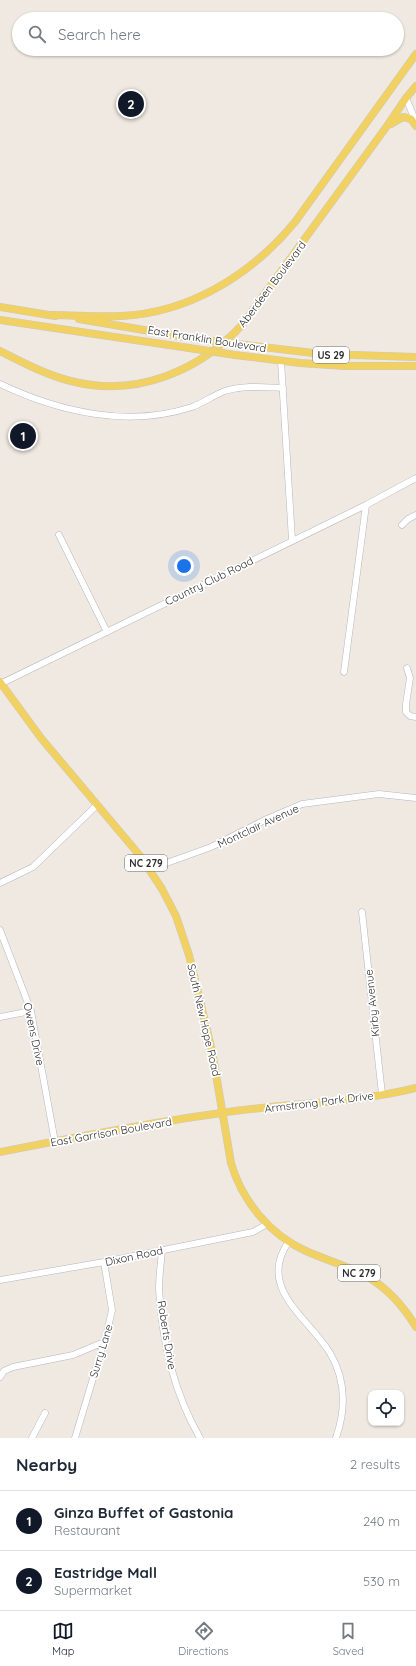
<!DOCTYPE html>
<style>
:root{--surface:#fff;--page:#f6f6f7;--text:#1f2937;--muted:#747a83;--line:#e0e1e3;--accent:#111827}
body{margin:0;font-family:Quicksand,sans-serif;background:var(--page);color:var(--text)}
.controls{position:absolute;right:12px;bottom:12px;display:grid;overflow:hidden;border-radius:8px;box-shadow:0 1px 3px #0004}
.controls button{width:36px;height:36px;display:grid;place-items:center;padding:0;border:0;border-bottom:1px solid var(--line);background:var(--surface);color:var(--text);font:20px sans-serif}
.you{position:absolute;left:184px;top:566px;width:14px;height:14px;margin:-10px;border:3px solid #fff;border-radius:50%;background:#1a73e8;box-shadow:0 0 0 6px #1a73e833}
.badge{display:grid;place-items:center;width:26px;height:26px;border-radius:50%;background:var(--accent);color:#fff;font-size:13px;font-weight:700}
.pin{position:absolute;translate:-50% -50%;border:2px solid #fff;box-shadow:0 1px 4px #0006}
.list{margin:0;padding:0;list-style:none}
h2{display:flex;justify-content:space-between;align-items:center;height:52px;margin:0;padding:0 16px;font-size:17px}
h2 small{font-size:13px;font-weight:400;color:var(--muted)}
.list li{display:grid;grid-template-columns:26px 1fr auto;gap:12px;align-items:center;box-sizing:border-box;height:60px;padding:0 16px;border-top:1px solid var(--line)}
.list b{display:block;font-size:15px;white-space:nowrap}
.list p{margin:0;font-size:13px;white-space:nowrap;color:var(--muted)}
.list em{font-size:13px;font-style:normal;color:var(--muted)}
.icon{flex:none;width:22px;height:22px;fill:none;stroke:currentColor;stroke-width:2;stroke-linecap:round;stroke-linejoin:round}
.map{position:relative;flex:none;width:416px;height:1438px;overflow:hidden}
.search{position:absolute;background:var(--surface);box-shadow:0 1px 3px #0004;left:12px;right:12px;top:12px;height:44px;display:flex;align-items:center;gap:10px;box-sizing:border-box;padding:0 14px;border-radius:22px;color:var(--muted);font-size:15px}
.sheet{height:172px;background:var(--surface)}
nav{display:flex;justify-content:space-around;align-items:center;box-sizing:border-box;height:56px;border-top:1px solid var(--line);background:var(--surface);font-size:11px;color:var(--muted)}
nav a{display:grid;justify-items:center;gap:2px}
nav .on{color:var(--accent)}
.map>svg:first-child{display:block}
</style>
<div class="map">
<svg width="416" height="1438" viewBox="0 0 416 1438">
<rect width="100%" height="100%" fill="#efe9e1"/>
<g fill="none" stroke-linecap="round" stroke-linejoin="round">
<!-- minor casing -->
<g stroke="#b4b7c1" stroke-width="7">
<path id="minor" d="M406,98L416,122
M281,361L292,540
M0,384C59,412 128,428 192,407C203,403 214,395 225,391C244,385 263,387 283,388
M402,525L408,519L416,515
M59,535L107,632
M407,668L410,678L406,704V712L410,716L416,717
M344,672L366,505
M0,684L366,505L416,478
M150,869L211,847L267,819L302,804L379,794L416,798
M0,883L33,867L97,805
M362,912L382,1094
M0,930L31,1011L55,1142
M0,1017L31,1011
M289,1241C256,1288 308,1317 330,1353C346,1380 346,1409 336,1438
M162,1250C161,1263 159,1276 159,1289C162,1342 174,1393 200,1438
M0,1280L104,1262L243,1234L253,1232L267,1224
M0,1377L4,1371L13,1367L73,1355L104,1342
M32,1438L45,1413
M75,1438L107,1332L112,1310L104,1262"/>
</g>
<!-- major casing -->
<g stroke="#c9c9c9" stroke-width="8">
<path id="major" d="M391,124L403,117L411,119L416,126
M0,307L55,316
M51,315C74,315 97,317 121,316C190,313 252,274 295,222L416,54
M79,319L197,339
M0,320L189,348
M246,345L322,354L416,357
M0,351C24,363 48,376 75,382C138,397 200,370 242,325L387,126L406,98L416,86
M235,355L300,363L345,366H416
M0,682L41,738L141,857L162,889L176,916L189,955L212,1051L231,1163C242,1201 270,1235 306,1251C326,1260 348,1266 368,1277C388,1289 404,1307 416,1327
M0,1152C73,1138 147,1123 221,1113C285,1103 352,1104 416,1088"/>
</g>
<!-- minor -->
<use href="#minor" stroke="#fff" stroke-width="6"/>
<!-- major -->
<use href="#major" stroke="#f2d163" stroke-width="7"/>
<!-- major-bridge casing -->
<g stroke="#c9c9c9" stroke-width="8" stroke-linecap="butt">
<path id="major-bridge" d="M197,339L246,345
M189,348L235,355"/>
</g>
<!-- major-bridge -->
<use href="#major-bridge" stroke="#f2d163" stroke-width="7"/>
</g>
<g text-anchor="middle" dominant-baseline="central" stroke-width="3.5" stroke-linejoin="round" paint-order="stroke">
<!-- shield labels -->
<g fill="#fff" stroke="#6d6d6d" stroke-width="1">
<rect x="313" y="347" width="36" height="16" rx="3"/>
<rect x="125" y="855" width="42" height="16" rx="3"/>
<rect x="338" y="1265" width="42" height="16" rx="3"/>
</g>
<g font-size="10" font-weight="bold" fill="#2e2e2e">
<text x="331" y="355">US 29</text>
<text x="146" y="863">NC 279</text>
<text x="359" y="1273">NC 279</text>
</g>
<!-- street labels -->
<g font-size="11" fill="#2e2e2e" stroke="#fff">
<text transform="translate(272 284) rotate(-53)">Aberdeen Boulevard</text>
<text transform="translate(207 339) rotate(9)">East Franklin Boulevard</text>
<text transform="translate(209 581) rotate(-26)">Country Club Road</text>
<text transform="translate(258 826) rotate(-25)">Montclair Avenue</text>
<text transform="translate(372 1003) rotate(-96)">Kirby Avenue</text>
<text transform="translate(204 1020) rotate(77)">South New Hope Road</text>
<text transform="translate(34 1034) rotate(78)">Owens Drive</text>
<text transform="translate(319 1102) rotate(-7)">Armstrong Park Drive</text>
<text transform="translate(111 1132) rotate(-10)">East Garrison Boulevard</text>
<text transform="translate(134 1256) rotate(-12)">Dixon Road</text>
<text transform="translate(167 1335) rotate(81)">Roberts Drive</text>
<text transform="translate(101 1351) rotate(-73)">Surry Lane</text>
</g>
</g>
</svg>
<div class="controls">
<button><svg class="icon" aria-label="locate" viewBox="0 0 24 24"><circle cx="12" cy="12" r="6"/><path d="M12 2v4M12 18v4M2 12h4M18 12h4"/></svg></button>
</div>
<div class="you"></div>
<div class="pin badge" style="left:23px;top:436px">1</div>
<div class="pin badge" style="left:131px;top:104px">2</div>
<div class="search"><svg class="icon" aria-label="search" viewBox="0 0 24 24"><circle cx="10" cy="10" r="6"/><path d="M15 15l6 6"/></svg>Search here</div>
</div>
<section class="sheet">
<h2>Nearby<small>2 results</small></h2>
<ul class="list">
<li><span class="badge">1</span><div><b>Ginza Buffet of Gastonia</b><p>Restaurant</p></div><em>240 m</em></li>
<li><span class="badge">2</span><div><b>Eastridge Mall</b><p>Supermarket</p></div><em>530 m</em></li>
</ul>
</section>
<nav>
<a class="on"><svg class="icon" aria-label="map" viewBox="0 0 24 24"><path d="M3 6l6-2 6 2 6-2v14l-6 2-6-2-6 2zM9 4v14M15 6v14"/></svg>Map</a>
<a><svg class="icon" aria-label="directions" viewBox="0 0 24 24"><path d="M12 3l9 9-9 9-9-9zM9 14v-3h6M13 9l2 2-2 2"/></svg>Directions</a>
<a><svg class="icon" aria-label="saved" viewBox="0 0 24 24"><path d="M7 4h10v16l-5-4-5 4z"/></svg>Saved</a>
</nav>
